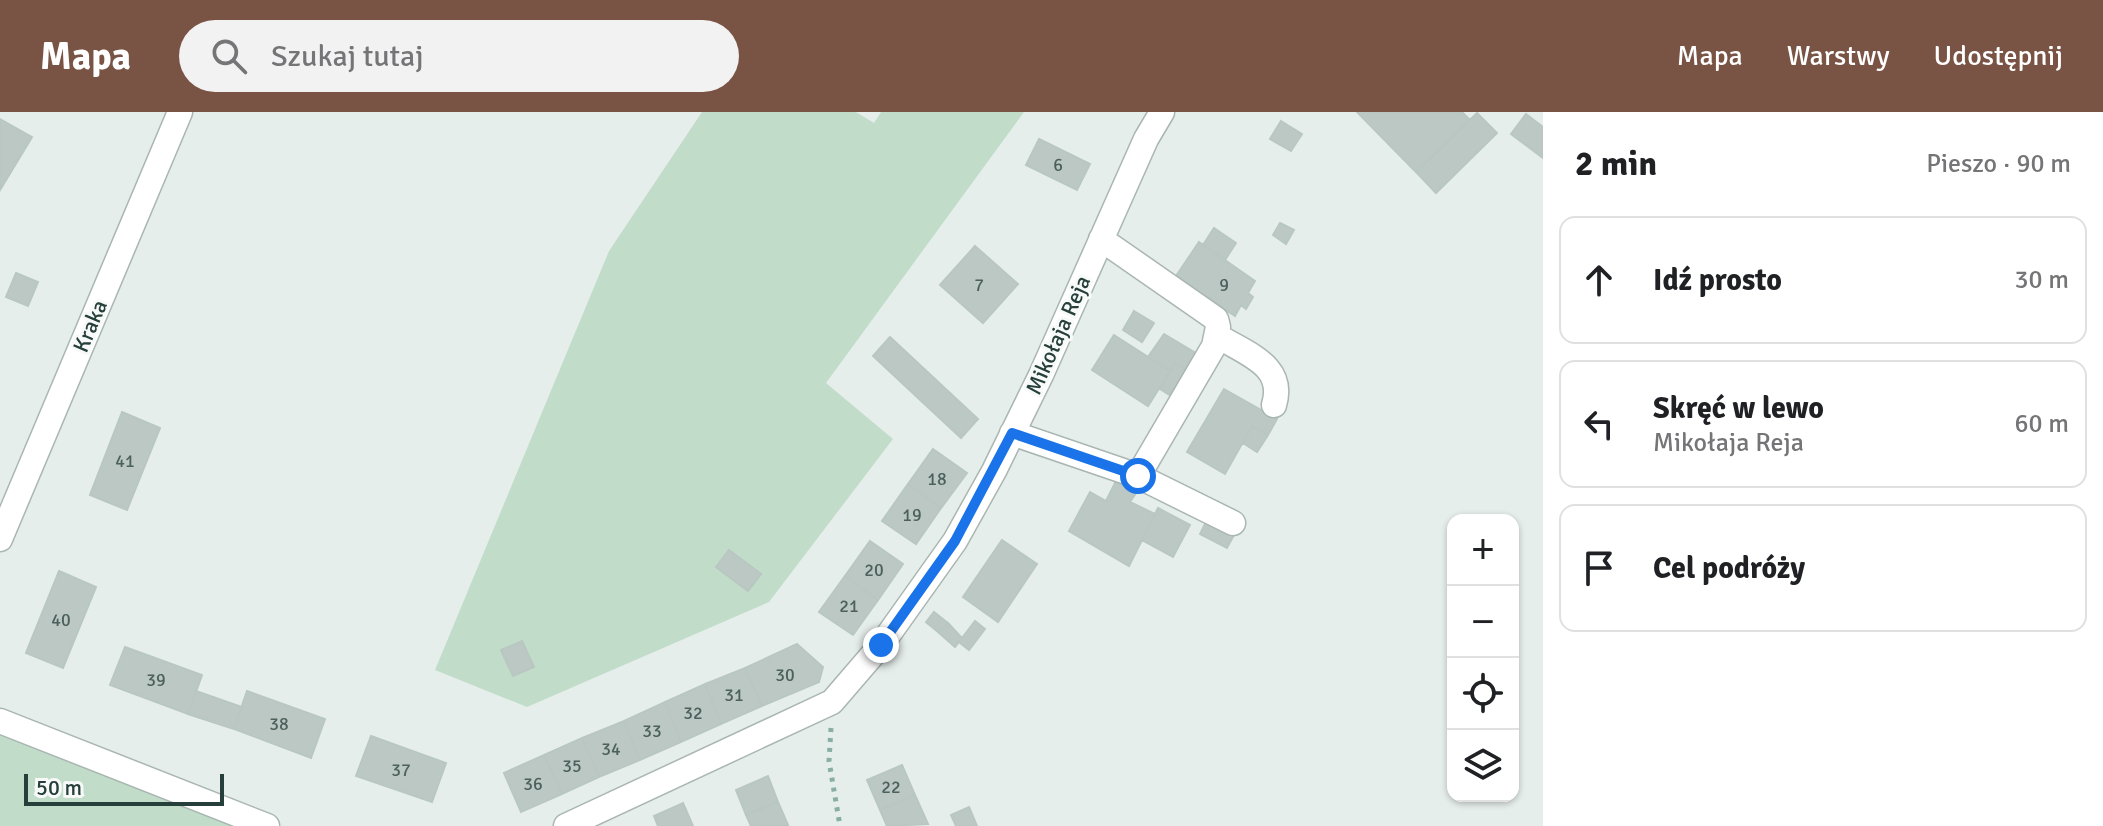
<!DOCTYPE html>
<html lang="pl">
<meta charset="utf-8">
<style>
:root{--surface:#fff;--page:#f2f2f2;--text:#202124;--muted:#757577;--line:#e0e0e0;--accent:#795344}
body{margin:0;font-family:Signika,sans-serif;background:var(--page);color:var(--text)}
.controls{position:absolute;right:24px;bottom:24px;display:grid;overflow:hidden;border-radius:16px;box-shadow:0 2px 6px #0004}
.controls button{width:72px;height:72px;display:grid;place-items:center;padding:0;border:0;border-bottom:2px solid var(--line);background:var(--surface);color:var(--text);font:40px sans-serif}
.scale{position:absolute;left:24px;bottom:20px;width:200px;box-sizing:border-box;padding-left:8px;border:4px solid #263f3a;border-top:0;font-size:22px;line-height:28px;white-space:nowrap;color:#263f3a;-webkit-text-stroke:6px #f7faf9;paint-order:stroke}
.stop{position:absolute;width:24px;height:24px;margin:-18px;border:6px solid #1a73e8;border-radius:50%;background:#fff}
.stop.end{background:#1a73e8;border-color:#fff;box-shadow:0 2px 8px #0008}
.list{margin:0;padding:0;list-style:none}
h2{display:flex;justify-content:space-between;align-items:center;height:104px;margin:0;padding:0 32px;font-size:34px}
h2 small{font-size:26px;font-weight:400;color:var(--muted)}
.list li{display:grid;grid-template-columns:52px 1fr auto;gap:24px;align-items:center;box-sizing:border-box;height:128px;margin:0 16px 16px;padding:0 16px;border:2px solid var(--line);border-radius:16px}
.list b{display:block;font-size:30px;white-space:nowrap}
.list p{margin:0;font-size:26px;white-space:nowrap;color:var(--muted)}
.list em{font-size:26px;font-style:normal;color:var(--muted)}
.icon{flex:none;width:44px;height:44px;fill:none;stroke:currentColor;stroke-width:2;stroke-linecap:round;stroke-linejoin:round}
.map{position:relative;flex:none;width:1543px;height:714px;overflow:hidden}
header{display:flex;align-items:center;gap:48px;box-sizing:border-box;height:112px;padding:0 40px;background:var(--accent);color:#fff}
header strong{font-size:38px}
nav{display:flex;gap:44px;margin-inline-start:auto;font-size:28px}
.search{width:560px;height:72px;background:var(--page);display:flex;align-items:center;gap:20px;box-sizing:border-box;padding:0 28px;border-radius:44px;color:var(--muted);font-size:30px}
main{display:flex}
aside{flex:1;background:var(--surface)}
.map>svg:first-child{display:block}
</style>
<header>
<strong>Mapa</strong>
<div class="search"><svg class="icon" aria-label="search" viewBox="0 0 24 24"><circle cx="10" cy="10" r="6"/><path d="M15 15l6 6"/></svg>Szukaj tutaj</div>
<nav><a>Mapa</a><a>Warstwy</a><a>Udostępnij</a></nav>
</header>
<main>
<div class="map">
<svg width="1543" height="714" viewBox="0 0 1543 714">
<rect width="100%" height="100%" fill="#e6eeeb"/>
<!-- green -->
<path fill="#c1ddca" d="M702,0H856L874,11L881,0H1024L826,271L893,327L769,490L527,595L435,558L609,139Z
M0,621L232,714H0Z"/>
<!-- building -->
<path fill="#bcc8c4" stroke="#b9c7c2" stroke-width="2" d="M1357,0H1462L1470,8L1416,60Z
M1477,1L1497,21L1436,81L1416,60Z
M1526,2L1543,15V46L1511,22Z
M0,7L32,25L0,78Z
M1281,9L1302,22L1291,39L1270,27Z
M1039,27L1090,52L1077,78L1026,53Z
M1280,111L1294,118L1286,132L1273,123Z
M1214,116L1236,131L1225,148L1203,133Z
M1199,130L1255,169L1248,181L1253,185L1246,197L1241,193L1235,204L1176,164Z
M975,134L1018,172L983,211L940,173Z
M16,161L38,170L28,194L6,185Z
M1134,199L1154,211L1142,230L1123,218Z
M1164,222L1201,244L1191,261L1175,251L1170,259L1148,245Z
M1114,223L1170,259L1148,294L1092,258Z
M890,225L978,307L961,326L873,244Z
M1175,251L1191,261L1176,287L1160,277Z
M1224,277L1277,307L1268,323L1252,314L1225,362L1187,340Z
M122,300L160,316L127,398L90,383Z
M1252,314L1268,323L1257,340L1243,331Z
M933,337L967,361L941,396L908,372Z
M1117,367L1138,378L1130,390L1155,402L1129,454L1069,419L1090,380L1106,389Z
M908,372L941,396L916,432L882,409Z
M1158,396L1190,413L1173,445L1142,428Z
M1207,408L1234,423L1227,436L1200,422Z
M1002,428L1037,452L998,510L963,485Z
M870,429L903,452L878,488L845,464Z
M729,438L761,462L748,479L716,455Z
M59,459L96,475L63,556L26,541Z
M845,464L878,488L853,523L819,500Z
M934,500L948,511L938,520L926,510Z
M975,509L985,517L969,538L959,530Z
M948,511L962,526L955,535L938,520Z
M522,529L534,555L513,564L501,538Z
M797,532L823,555L819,570L762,594L745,556Z
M125,535L202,563L188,602L110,573Z
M745,556L762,594L721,612L705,572Z
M705,572L721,612L681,630L665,590Z
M196,579L242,595L234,617L188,602Z
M247,579L325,607L311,646L234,617Z
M665,590L681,630L640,648L624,609Z
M624,609L640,648L599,665L582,626Z
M371,624L446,651L432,690L356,664Z
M582,626L599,665L562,682L544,643Z
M544,643L562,682L521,700L504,661Z
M902,653L915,683L880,698L867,668Z
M768,664L778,690L746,703L736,678Z
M915,683L928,712L887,714L880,698Z
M778,690L788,713L751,714L746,703Z
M683,691L693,714H658L654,704Z
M969,695L977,714H956L951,703Z"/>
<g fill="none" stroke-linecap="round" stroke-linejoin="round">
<!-- minor casing -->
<g stroke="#a9b6b2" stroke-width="27">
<path id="minor" d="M1101,127L1216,207L1218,215L1214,234L1138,364
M1218,224C1246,242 1286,253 1274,293
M1012,321L1138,364L1233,411
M0,427L180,0
M0,609L267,714
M566,714L832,590L881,533L955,429L994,359L1041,263L1146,27L1162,0"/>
</g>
<!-- path -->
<path stroke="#89aea5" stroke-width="5" stroke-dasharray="4 6" stroke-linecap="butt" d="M831,616L829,649L840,714"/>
<!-- minor -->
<use href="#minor" stroke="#fff" stroke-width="24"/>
</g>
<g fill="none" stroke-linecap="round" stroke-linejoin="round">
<!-- route -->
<path stroke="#1a73e8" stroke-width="10" d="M881,533L955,429L1012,321L1138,364"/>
</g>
<g text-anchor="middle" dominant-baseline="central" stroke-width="6" stroke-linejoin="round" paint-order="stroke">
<!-- number labels -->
<g font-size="18" fill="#4c615c">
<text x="1058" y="53">6</text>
<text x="979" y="173">7</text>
<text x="1224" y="173">9</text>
<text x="125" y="349">41</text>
<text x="937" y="367">18</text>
<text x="912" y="403">19</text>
<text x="874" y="458">20</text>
<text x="849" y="494">21</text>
<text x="61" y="508">40</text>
<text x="785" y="563">30</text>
<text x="156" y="568">39</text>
<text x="734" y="583">31</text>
<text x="693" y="601">32</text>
<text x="279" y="612">38</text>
<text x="652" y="619">33</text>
<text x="611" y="637">34</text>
<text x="572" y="654">35</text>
<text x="401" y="658">37</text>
<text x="533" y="672">36</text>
<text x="891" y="675">22</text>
</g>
<!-- street labels -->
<g font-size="22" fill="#263f3a" stroke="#f7faf9">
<text transform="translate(90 214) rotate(-67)">Kraka</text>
<text transform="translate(1058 223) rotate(-66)">Mikołaja Reja</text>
</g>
</g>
</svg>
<div class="controls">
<button>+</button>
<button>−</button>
<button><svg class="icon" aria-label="locate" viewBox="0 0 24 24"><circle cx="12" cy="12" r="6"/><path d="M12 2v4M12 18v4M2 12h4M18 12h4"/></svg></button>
<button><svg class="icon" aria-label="layers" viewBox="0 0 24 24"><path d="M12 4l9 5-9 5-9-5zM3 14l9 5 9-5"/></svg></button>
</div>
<div class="scale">50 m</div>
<div class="stop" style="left:1138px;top:364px"></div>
<div class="stop end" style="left:881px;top:533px"></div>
</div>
<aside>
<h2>2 min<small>Pieszo · 90 m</small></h2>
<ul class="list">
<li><svg class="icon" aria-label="ahead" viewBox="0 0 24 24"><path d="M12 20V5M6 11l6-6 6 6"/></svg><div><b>Idź prosto</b></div><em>30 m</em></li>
<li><svg class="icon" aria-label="left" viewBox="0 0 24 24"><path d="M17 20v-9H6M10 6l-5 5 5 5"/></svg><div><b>Skręć w lewo</b><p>Mikołaja Reja</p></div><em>60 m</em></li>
<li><svg class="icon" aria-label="arrive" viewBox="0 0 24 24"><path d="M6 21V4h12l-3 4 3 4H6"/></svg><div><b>Cel podróży</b></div></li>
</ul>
</aside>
</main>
